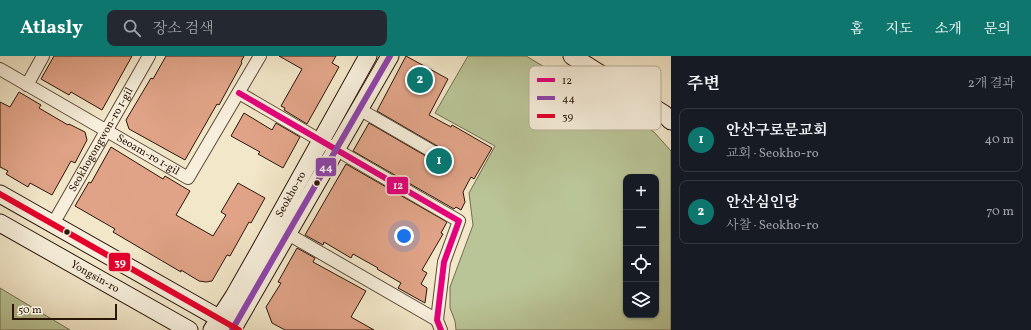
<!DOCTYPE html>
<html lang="ko">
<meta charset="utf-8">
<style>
:root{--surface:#171b24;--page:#242831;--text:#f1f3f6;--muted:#9ea1a6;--line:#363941;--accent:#0f766e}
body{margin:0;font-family:Vollkorn,"Noto Serif KR",serif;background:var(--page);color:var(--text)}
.controls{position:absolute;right:12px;bottom:12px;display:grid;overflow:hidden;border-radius:8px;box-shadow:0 1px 3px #0004}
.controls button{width:36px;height:36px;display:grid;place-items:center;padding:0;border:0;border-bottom:1px solid var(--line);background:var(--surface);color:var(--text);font:20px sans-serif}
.scale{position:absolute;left:12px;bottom:10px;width:105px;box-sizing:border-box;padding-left:4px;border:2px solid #2b160a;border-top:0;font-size:11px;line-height:14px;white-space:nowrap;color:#2b160a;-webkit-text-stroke:3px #f7efdc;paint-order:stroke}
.you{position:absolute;left:404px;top:180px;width:14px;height:14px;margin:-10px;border:3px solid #fff;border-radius:50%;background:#1a73e8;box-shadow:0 0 0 6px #1a73e833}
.badge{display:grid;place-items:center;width:26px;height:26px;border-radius:50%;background:var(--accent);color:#fff;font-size:13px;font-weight:700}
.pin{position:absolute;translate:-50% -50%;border:2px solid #fff;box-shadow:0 1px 4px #0006}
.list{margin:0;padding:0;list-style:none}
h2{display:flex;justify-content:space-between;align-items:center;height:52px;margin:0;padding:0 16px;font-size:17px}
h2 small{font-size:13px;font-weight:400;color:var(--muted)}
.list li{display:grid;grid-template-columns:26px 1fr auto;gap:12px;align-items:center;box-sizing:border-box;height:64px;margin:0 8px 8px;padding:0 8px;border:1px solid var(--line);border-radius:8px}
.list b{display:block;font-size:15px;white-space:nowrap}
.list p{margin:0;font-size:13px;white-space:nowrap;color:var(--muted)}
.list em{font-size:13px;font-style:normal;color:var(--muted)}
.icon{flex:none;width:22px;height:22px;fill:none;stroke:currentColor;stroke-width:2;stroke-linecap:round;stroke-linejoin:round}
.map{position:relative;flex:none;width:671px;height:274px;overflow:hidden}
header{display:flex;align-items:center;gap:24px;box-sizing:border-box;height:56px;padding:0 20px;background:var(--accent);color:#fff}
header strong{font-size:19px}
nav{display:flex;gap:22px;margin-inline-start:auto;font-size:14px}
.search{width:280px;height:36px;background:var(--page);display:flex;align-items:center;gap:10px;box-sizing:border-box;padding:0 14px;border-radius:8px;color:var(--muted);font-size:15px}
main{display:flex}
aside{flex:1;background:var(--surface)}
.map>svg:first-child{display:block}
</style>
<header>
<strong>Atlasly</strong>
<div class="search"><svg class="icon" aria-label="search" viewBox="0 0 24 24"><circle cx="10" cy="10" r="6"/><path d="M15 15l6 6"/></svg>장소 검색</div>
<nav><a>홈</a><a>지도</a><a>소개</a><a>문의</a></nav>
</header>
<main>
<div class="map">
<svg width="671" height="274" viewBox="0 0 671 274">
<rect width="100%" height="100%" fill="#f2e7c9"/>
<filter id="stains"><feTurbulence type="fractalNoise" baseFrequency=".005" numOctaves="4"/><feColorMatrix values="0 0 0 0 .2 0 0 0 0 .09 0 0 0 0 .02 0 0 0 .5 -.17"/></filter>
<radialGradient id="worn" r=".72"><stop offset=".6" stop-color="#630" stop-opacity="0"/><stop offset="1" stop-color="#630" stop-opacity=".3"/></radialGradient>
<!-- green -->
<path fill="#bac597" stroke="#726e50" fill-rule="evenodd" d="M468,0H526L654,76L671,95V274H456L455,265L450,252V231L473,169L469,137L495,90L435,57ZM626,121H656V259H626Z
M0,232L70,274H0Z"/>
<!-- building -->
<path fill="#e0a387" stroke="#2b160a" d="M54,0H132L102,54L71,36L69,39L41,23Z
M166,0H244L241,6L242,7L219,49L217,48L185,104L129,73L126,64L151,22L153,23Z
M279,0H336L332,7L339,11L307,68L284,54L285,52L281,50L302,13Z
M406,0L448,23L429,59L451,71L452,69L492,92L474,123L471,121L463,136L465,146L461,154L456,151L454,153L353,95L369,67L431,103L438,104L442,100V94L439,91L377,55Z
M19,36L41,49L39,52L68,69L69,68L85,76L87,84L75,107L71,105L52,139L30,127L28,131L6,118L8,115L0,111V46L10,51Z
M244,57L272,74L276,67L300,81L283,112L258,98L260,96L231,80Z
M111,91L163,123L165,120L190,135L176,159L213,180L226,159L221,156L238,127L265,142L251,167L249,166L230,200L227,199L212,225L206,226L199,225L181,214V216L113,176L115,173L75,150L89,126L91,127Z
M346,108L447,166L441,177L443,178L422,214L427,217L421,228L427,232L425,247L398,232L401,227L377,213L378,212L353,198L351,202L324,186L323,189L305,179Z
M297,192L315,202L313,206L366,235L351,261L374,274H285L272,267L266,251L281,227L278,226Z"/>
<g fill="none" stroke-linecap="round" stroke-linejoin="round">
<!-- street casing -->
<g stroke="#5d4a3a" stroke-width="14">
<g id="street">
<path id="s1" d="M0,13L188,122L260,0"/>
<path d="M27,29L43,0"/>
<path d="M239,37L459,165L444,206L437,264L441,274"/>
<path d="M359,53L435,97"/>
<path id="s2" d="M53,168L149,0"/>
<path d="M288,178L437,264"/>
</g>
</g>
<!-- secondary casing -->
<g stroke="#2b160a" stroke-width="19">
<g id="secondary">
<path d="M572,0L664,58L671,65"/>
<path d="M0,138L229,268"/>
<path id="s3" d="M0,167L189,274"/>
<path id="s4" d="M212,274L234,240L259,196L368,0"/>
<path d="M232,274L390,0"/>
</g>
</g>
<!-- street -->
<use href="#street" stroke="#f7efdc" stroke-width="12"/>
<!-- secondary -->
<use href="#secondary" stroke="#f7efdc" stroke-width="17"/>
<!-- bus-1 casing -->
<g stroke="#f7efdc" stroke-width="9">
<path id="bus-1" d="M239,37L459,165L444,206L437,264L441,274"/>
</g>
<!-- bus-2 casing -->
<g stroke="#f7efdc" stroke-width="9">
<path id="bus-2" d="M232,274L390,0"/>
</g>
<!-- bus-3 casing -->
<g stroke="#f7efdc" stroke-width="9">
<path id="bus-3" d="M0,138L239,274"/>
</g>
<!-- bus-1 -->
<use href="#bus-1" stroke="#e5007d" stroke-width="6"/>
<!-- bus-2 -->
<use href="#bus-2" stroke="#8e44ad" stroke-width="6"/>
<!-- bus-3 -->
<use href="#bus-3" stroke="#e4002b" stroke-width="6"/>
</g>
<!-- markers -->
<g fill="#2b160a" stroke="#f7efdc" stroke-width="1.5">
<circle cx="317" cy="127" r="3.5"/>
<circle cx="67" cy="176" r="3.5"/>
</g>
<g text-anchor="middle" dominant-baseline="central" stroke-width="3" stroke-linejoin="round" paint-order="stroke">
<!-- street labels -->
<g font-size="11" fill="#2b160a" stroke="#f7efdc">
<text stroke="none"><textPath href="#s2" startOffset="97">Seokhogongwon-ro 1-gil</textPath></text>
<text stroke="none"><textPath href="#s1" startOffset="171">Seoam-ro 1-gil</textPath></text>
<text stroke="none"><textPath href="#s4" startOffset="157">Seokho-ro</textPath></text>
<text stroke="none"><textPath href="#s3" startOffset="109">Yongsin-ro</textPath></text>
</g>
</g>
<!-- legend -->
<rect x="529" y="10" width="132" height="64" rx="6" fill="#f7efdc" stroke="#baae9d" stroke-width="1"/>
<rect x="537" y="22" width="18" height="4" fill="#e5007d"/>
<rect x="537" y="40" width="18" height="4" fill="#8e44ad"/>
<rect x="537" y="58" width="18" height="4" fill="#e4002b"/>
<g font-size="11" fill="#2b160a">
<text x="562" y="28">12</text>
<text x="562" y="46">44</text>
<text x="562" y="64">39</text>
</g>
<g stroke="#f7efdc" stroke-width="1.5">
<rect x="315" y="101" width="22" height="20" rx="4" fill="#8e44ad"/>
<rect x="386" y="120" width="23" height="19" rx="4" fill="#e5007d"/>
<rect x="108" y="196" width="23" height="20" rx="4" fill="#e4002b"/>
</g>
<g font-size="11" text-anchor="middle" font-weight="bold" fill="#fff">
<text x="326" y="115">44</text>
<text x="398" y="133">12</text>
<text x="120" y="210">39</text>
</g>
<rect width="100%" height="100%" filter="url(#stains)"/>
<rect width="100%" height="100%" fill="url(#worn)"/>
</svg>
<div class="controls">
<button>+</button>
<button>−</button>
<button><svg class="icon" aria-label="locate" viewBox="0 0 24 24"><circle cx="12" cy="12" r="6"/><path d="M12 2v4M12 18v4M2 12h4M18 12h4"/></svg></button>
<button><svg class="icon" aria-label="layers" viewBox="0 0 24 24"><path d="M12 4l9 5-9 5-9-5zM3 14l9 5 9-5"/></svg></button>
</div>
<div class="scale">50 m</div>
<div class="you"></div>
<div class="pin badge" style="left:439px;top:105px">1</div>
<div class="pin badge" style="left:420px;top:24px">2</div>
</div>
<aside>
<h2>주변<small>2개 결과</small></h2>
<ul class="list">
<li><span class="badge">1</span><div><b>안산구로문교회</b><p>교회 · Seokho-ro</p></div><em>40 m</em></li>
<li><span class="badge">2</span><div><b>안산심인당</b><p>사찰 · Seokho-ro</p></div><em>70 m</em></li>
</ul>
</aside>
</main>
